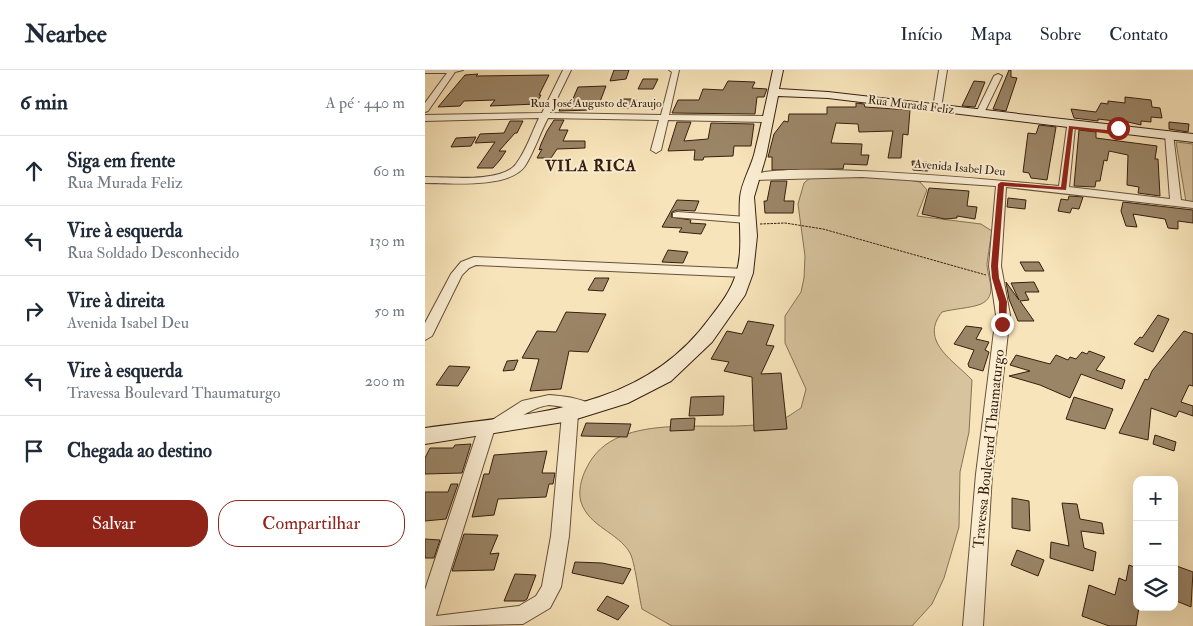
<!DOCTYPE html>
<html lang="pt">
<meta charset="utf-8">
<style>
:root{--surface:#fff;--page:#f6f6f7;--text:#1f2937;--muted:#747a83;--line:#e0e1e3;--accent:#8f2418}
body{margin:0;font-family:"IM FELL Double Pica",serif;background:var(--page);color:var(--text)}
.controls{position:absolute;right:15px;bottom:15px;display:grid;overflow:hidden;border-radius:10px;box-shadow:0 5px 20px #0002}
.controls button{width:45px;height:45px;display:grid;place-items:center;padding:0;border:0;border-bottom:1px solid var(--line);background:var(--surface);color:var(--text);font:25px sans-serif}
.stop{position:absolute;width:15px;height:15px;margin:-11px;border:4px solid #8f2418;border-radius:50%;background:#fff}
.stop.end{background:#8f2418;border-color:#fff;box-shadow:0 1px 5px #0008}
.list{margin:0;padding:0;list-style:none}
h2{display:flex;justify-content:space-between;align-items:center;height:65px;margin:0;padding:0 20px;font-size:21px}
h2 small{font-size:16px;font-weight:400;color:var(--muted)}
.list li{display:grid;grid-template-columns:32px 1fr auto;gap:15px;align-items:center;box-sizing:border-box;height:70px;padding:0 20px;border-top:1px solid var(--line)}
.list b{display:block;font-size:19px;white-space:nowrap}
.list p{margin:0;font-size:16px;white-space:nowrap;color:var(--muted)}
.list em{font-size:16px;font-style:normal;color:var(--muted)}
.actions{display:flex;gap:10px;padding:15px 20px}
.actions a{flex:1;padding:11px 0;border:1px solid var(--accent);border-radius:20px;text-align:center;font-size:18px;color:var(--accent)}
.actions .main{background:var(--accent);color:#fff}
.icon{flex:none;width:28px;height:28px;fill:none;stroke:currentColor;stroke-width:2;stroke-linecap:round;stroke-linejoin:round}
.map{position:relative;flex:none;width:768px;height:556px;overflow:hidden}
header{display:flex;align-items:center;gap:30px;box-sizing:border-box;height:70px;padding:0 25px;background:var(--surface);border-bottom:1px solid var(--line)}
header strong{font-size:24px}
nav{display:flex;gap:28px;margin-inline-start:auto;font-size:18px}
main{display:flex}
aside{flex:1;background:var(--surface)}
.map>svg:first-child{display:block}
</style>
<header>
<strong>Nearbee</strong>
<nav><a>Início</a><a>Mapa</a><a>Sobre</a><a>Contato</a></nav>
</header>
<main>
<aside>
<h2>6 min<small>A pé · 440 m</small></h2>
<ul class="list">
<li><svg class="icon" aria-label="ahead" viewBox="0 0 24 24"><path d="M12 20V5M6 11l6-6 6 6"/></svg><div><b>Siga em frente</b><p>Rua Murada Feliz</p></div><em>60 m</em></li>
<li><svg class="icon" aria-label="left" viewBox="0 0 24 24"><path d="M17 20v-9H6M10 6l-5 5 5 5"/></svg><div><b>Vire à esquerda</b><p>Rua Soldado Desconhecido</p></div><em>130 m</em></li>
<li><svg class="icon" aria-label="right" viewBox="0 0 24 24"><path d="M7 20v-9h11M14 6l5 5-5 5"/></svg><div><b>Vire à direita</b><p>Avenida Isabel Deu</p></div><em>50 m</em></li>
<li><svg class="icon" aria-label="left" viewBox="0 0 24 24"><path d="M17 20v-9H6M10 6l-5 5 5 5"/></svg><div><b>Vire à esquerda</b><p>Travessa Boulevard Thaumaturgo</p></div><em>200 m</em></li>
<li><svg class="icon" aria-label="arrive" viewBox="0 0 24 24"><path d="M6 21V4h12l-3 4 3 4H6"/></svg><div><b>Chegada ao destino</b></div></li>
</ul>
<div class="actions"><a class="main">Salvar</a><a>Compartilhar</a></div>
</aside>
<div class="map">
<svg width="768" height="556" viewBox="0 0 768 556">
<rect width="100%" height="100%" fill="#f8e4ba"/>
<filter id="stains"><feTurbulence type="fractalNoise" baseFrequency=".004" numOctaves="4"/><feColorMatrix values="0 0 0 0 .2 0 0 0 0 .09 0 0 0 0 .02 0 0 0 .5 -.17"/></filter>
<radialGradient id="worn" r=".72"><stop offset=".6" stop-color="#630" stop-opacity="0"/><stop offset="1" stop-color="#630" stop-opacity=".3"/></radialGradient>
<!-- green -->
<path fill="#d7c39d" stroke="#867156" d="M751,72L768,74V133L761,132Z
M402,104L478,109L495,112L502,120L492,146L556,154L567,161C566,166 562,192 562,195C563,209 573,226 556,234C547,238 527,239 517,242C494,271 528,290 547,310L544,362L535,402L534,457L519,508L507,534L487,556H247L217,539C214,527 210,492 205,483C193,462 164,457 156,432C153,422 156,409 161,399C191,334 297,367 353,351C361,349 369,342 376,338L381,319L360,273V246L376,222L379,208L380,186L373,134L379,113L387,106Z"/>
<!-- building -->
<path fill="#9b8567" stroke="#361f0e" d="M189,0H204L201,9L185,11Z
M584,0H586V7L592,8L581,41L568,39Z
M53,4L51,6L124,5L114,25H116L111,34L65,36L70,30L39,31L35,36L13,37L40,5Z
M218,9H233L228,19H213Z
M303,11L330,12L327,18L342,19L339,27H332L330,44L247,43L253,30H274L278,19L298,20Z
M549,11L560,12L550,37L537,36Z
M181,16L173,37H167L166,40L134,41L138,31H147L153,17Z
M700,27L726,30L727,37L735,38L737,48L726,47V52L716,51V55L690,49V51L673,49V51L649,48L646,39L671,42L676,33L683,34V31L700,33Z
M198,29H211L210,38H196Z
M431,33L439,34L440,37L485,40L483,65L478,64L476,88H463L468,61L434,62L433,54L411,53L406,73L437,74L436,85H444L442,95L419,94L418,99L347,100V87H343L349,64L359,51L363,52L364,44H402V37H431Z
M129,50H139L134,60H143L138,71H160V78L132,79L126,88H112L117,79L114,80L116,74L122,61Z
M85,51H98L92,63H90L74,81H81L75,90L68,98H52L70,72L50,73L55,64L79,63Z
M252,52H266L259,71L283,69L286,53L329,54L326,76H309L308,86L279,87L278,90H269L270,80L243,81Z
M744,52L764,54L763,62L744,59Z
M614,55L631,57L622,110L606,108L604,103L598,102L603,63L611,64Z
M654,60L671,62V68L732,76L730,89H733L735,126L713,123L714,117L702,115L703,85L684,81L682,91L679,90L675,111H671L670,117L649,116Z
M51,67L46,76L26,77L31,68Z
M487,91L502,92L503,101L488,100Z
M346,111H362L359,131H369L368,143H340L339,131H342Z
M504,118L544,121L542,136L552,137L550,149L532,146V148L520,149L497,144Z
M644,126L658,127L654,139L647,138L645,143L633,141L636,129L643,130Z
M583,128L601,130L600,139L582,137Z
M252,130L274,131L270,141L252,140L247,142L246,147L266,150L265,153L281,154L276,164L254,162L257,158L237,157Z
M698,132L768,140V153L753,151V159L743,158L740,149L708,144L712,157L701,156L696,141Z
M243,180L263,182L258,193L237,192Z
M595,192H614L619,201H600Z
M170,208H184L178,221L163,220Z
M581,212L594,230L586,213L609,212L614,222H600L604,230L595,231L609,251H593L584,229Z
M141,242L181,244L163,282L144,281L136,319L105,321L114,289L97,288L112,261L131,262Z
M733,245L744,249L728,282L709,274L715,267L717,268Z
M323,251L349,255L341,275L349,276L336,304L356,303L362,359L329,361L327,307L299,301L304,292L286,289L302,261L317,264Z
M541,256L557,258L551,269L564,272L560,280L564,282L558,301L544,297L543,294L549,280L529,274Z
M759,261L768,264V316L764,315L756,332L768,336V346L754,341L751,347L726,338L723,370L694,363L720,309L723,310L727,301Z
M664,281L680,287L671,300L700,310L697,319L656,304L645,328L615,315L584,306L605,301L585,295L591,285L625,294L631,285L643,290L645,287L651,289L657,282L662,284Z
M93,290L89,300L78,301L82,291Z
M24,296L45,297L33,316L11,315Z
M299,326L298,345L264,346L266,327Z
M649,327L688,339L680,359L641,349Z
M270,348L269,360L245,361L246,349Z
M161,353L206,354L202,367L156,366Z
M730,365L751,372L749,381L728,374Z
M46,374L37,403L0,404V388L5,378H28L30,375Z
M122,381L117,403H130L128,414H124L121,427L73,429L69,445L47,447L59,404H64L69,385Z
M26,414H33L21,449L0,451V422H23Z
M587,428L604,431L605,461L587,458Z
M637,433L652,434L655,449L677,453L679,464L656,461L659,478L671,482L668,501L625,488L626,472L644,476Z
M39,464L73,465L65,484L74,483L69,500L27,501Z
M0,469L15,470L9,488H0Z
M592,480L619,490L613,506L586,495Z
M150,492L177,493L206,499L198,514L147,503Z
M704,495L712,498L709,533L714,537L711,556H684L657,546L664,515L690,525L694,508L701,511Z
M749,495L768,502L766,537L749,530Z
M90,504L111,505L102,529L99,531H79Z
M182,526L204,536L193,550L172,540Z"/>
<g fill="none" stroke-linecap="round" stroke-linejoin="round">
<!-- street casing -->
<g stroke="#665039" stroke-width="2">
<path id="street" d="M0,0H38L30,2L3,41L0,42V33L22,3H0Z
M138,0H146L125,43L236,45L247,2L244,0H254L244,45L342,46L346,49L342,52L243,50L236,80L231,83L226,80L234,50L123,48C115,63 109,82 100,96C84,119 24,113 0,113V107C22,107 77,113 91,94C101,81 107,62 114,48L0,51V45L117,43Z
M514,0H522L516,38L512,40L508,38Z
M573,4L577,6L559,43L552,45L551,43L569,6Z
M646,54L650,57L644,117L745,129L740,64L744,61L748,64L756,130L768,132V138L581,117L576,196L585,245L567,404L558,556H538L551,404L571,245L564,196L571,116L437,107L329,110L324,107C345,88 593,112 634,116L642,57Z
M252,142L322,147L327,150L322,153L248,147V143Z
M49,187L320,199L326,203L320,207L51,195L44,198L37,205L7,266L0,270V253L26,204L36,192Z
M124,325C136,326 163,328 170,339L167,343L162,344L150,340L153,344L144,466L136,517L125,538L98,554L0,556V520L54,357L57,353L64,352L97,331ZM124,335C133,336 141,337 149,340H140L137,344L126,466L117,516L111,526L94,536L11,546L69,361C83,360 100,338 124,335Z"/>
</g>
<!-- secondary casing -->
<g stroke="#361f0e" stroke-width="2">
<path id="secondary" d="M348,0H358L354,19L403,22L768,64V72L403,28L353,26L341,86L329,127L332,166L328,203L320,225L287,272L246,311L203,333L145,351L0,374V358C105,343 216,342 284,249C295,235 306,221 311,204C319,179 313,153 315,128C316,114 325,99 329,85C336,57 342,28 348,0Z"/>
</g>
<!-- path -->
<path stroke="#361f0e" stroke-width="1" stroke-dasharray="2.5 1" stroke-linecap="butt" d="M335,154L360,153L398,159L561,205"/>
<!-- street -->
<use href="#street" fill="#faedd2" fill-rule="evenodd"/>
<!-- secondary -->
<use href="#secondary" fill="#faedd2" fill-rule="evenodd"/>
</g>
<!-- route -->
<path fill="#8f2418" d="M644,56L691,61L693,56L696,58V63L693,65L648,59L641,120L579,116L573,196L574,208L582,232L581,254L574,256V232L567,208L566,196L573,114L576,112L636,117Z"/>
<g text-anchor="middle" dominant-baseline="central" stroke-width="4" stroke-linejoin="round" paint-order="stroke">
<!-- far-street labels -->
<g font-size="12" fill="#361f0e" stroke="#faedd2">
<text x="171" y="33">Rua José Augusto de Araujo</text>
<text transform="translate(486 35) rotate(7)">Rua Murada Feliz</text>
<text transform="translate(535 98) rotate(5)">Avenida Isabel Deu</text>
</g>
<!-- street labels -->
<g font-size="15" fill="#361f0e" stroke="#faedd2">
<text transform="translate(564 379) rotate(-84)">Travessa Boulevard Thaumaturgo</text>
</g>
<!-- far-district labels -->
<g font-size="16" font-weight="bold" letter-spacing="1" fill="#361f0e" stroke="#faedd2">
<text x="166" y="96">VILA RICA</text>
</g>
</g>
<rect width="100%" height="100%" filter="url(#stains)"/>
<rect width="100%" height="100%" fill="url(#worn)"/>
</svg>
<div class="controls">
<button>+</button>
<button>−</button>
<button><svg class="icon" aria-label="layers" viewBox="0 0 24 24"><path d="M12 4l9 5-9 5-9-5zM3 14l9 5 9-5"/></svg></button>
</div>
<div class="stop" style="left:693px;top:58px"></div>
<div class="stop end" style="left:577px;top:254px"></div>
</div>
</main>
